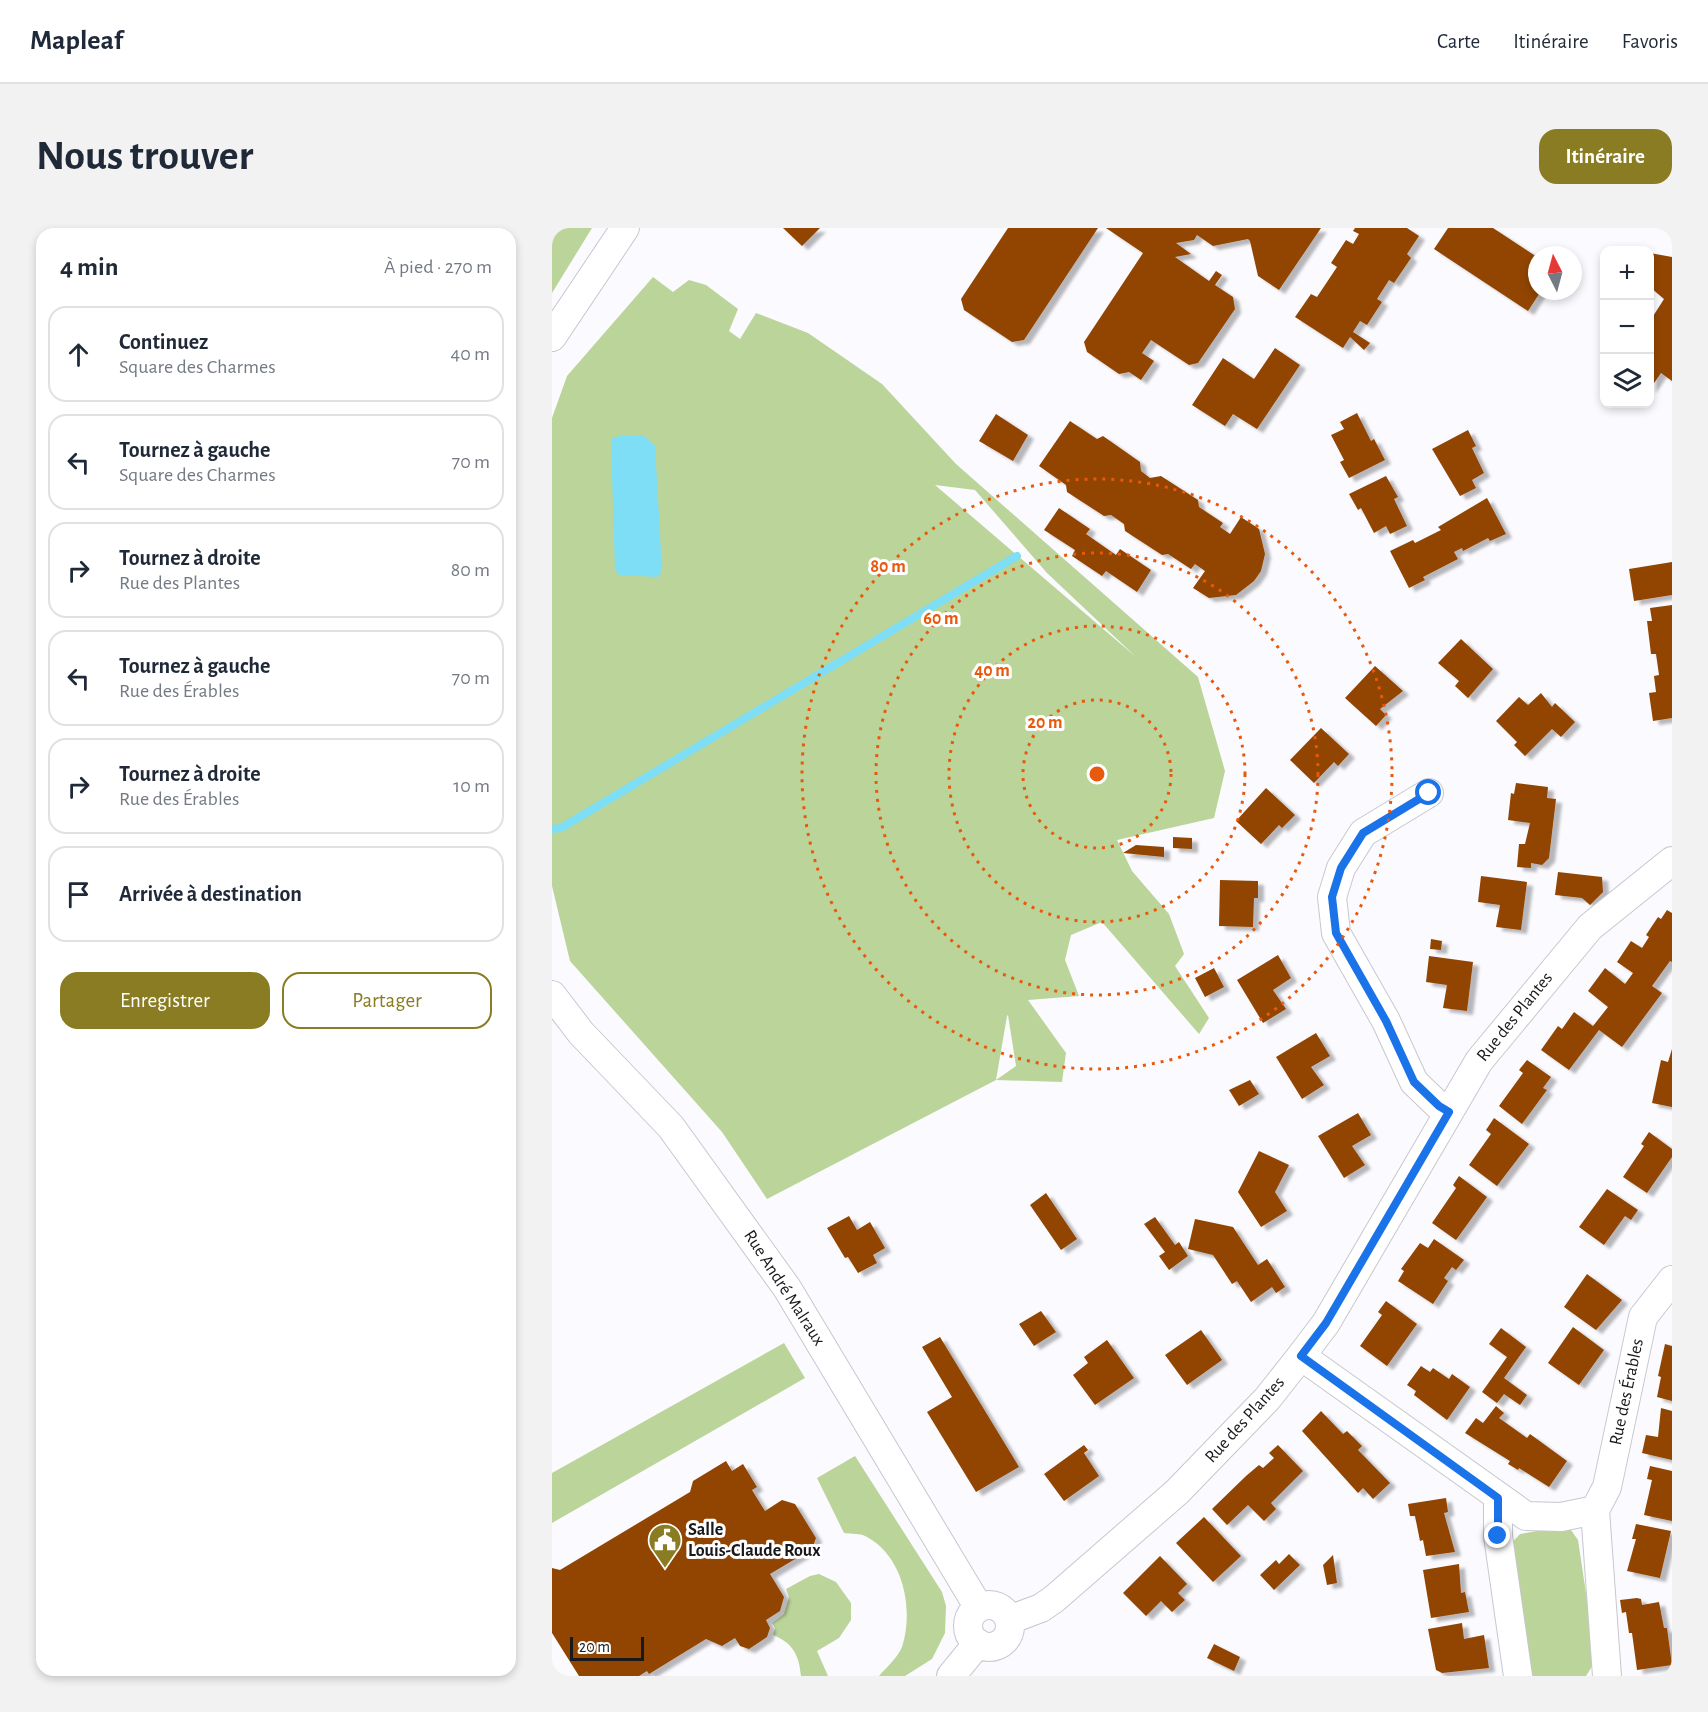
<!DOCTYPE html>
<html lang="fr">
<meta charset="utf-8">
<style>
:root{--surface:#fff;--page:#f2f2f3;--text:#1f2937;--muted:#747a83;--line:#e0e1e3;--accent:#897c22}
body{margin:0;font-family:"Alegreya Sans",sans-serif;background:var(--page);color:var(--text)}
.controls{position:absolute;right:18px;top:18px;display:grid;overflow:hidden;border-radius:12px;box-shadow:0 3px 9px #0003}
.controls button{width:54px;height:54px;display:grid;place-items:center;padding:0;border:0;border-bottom:2px solid var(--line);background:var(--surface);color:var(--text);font:30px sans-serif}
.compass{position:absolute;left:976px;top:18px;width:54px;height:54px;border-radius:50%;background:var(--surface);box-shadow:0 3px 9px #0003;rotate:354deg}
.scale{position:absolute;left:18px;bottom:15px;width:74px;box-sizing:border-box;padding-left:6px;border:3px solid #19191c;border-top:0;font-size:16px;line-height:21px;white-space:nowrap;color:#19191c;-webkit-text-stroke:4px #fff;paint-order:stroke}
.stop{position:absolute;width:18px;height:18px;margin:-14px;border:4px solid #1a73e8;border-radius:50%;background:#fff}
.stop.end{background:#1a73e8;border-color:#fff;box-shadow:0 2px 6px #0008}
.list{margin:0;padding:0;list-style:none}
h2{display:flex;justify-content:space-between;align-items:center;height:78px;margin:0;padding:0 24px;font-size:26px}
h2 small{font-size:20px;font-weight:400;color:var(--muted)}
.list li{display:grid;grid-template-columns:39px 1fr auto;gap:18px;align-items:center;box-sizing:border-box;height:96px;margin:0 12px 12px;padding:0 12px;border:2px solid var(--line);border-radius:18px}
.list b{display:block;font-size:22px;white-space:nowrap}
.list p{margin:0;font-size:20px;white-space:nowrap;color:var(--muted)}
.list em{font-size:20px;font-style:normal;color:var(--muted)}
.actions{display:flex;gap:12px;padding:18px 24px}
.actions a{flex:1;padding:14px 0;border:2px solid var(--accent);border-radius:18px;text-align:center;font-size:21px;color:var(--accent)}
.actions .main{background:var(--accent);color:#fff}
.icon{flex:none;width:33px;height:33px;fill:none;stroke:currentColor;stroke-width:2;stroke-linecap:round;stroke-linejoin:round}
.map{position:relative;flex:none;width:1120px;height:1448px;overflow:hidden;border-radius:18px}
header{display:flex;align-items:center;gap:36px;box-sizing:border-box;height:84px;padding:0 30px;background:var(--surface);border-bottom:2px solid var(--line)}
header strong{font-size:28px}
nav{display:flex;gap:33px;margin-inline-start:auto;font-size:21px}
.intro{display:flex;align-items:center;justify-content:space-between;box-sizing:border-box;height:144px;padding:0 36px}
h1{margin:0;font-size:42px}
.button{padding:15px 27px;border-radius:18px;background:var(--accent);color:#fff;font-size:21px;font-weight:700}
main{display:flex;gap:36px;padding:0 36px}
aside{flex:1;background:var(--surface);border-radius:18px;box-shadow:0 3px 9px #0003}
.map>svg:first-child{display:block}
</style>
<header>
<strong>Mapleaf</strong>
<nav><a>Carte</a><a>Itinéraire</a><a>Favoris</a></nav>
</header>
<div class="intro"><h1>Nous trouver</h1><a class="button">Itinéraire</a></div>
<main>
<aside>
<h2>4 min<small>À pied · 270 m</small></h2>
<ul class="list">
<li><svg class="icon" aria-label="ahead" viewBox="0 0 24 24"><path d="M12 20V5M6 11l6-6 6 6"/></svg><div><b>Continuez</b><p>Square des Charmes</p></div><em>40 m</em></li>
<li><svg class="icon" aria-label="left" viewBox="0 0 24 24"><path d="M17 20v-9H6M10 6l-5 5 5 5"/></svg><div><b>Tournez à gauche</b><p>Square des Charmes</p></div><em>70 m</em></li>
<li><svg class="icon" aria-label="right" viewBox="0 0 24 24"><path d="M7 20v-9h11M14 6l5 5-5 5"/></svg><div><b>Tournez à droite</b><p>Rue des Plantes</p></div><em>80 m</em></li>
<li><svg class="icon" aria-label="left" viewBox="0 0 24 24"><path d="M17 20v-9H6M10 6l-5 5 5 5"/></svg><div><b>Tournez à gauche</b><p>Rue des Érables</p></div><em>70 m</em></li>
<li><svg class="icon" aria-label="right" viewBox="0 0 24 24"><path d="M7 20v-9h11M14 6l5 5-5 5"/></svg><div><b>Tournez à droite</b><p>Rue des Érables</p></div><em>10 m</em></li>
<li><svg class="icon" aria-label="arrive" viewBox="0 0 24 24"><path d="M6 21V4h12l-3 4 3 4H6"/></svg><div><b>Arrivée à destination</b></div></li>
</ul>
<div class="actions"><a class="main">Enregistrer</a><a>Partager</a></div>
</aside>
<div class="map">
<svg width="1120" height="1448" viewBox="0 0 1120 1448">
<defs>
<filter id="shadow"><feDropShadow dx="6" dy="4" stdDeviation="1.5" flood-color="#0004"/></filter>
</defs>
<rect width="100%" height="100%" fill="#fafaff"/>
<!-- green -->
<path fill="#bbd499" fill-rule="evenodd" d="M7,0H40L0,65V11Z
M101,49L121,64L137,52L154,57L186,81L177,103L188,111L204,85L256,105L330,156L404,236L646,449L673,543L662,590L565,612L580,643L617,686L632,726L623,738L657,790L647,806L550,694L519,707L513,732L527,768L476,772L514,825L510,854L444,852L215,971L170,904L18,733L0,658V190L15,148ZM383,257L423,262L495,345L584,429ZM456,787L464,838L444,852L455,788Z
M232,1115L253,1150L0,1295V1245Z
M303,1228L390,1364L394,1378L393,1405L380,1431L353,1448H327C334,1440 346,1429 350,1419C362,1382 352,1329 315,1309C309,1305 299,1306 292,1305L265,1250Z
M1010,1299L1019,1302L1026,1312L1044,1432L1034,1448H978L958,1317L968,1306Z
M267,1346L284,1354L299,1375V1392L287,1410L265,1423L276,1448H249C247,1427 241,1415 221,1407L223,1400L220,1395L232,1386L237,1369L234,1361L258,1348Z"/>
<!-- water -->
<path fill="#7ddef6" d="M72,207H91L103,218L110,342L106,349L67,347L63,342L59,215L60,210Z"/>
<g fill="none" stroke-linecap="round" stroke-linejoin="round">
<!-- stream -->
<path stroke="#7ddef6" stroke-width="8" d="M0,601L9,600L465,328"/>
</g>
<!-- building -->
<path fill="#914505" filter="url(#shadow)" d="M231,0H268L250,18Z
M456,0H546L472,112L460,114L412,82L409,71Z
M554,0H769L727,62L706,48L698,13L696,11L661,18L645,7L642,12L624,15L639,26L623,29L657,53L664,43L670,47L663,57L681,69L683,81L646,135L637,137L599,112L590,125L602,133L589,152L577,144L567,146L535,124L532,114L591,25Z
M803,0H855L867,8L855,26L859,30L842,55L837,52L825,71L830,74L815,97L808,93L801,104L818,115L812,122L798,109L791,120L743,89L759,66L765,69L785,39L779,35L794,12L801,16L807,6L801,3Z
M896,0H941L985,29V63H989L976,83L882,21Z
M1098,25L1120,29V153L1109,145L1098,161V93L1112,71L1098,59Z
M723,120L748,137L705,201L681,186L673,198L640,177L671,130L702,151Z
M805,185L819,213L822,211L833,232L797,250L788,234L792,232L779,207L792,201L788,194Z
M444,186L476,207L461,233L427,213Z
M518,193L545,211L551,208L588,234L589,243L598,250L609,248L646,272L647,279L671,295L668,299L678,306L689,289L707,301L713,326L709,343L702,353L684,367L657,370L641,360L653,343L643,336L639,341L616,326L610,327L573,303L572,296L559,287L552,288L515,264L514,257L487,238Z
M916,202L924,218L920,220L932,245L920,252L924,260L908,268L880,221Z
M834,248L846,269L842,271L855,298L838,306L834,298L822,305L809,280L806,282L797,266Z
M935,270L954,306L938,313L936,310L911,323L910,320L902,324L906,331L871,349L873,352L857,360L838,323L861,312L863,315L889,302L886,299Z
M507,280L538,301L534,306L564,327L568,321L599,342L585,364L554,343L550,348L520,328L523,322L492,302Z
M1120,334V367L1082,373L1077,341Z
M1120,377V490L1101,493L1097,465L1104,464L1102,448L1107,447L1104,426H1099L1095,393H1100L1098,380Z
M909,411L941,441L916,470L903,458L907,453L886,435Z
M823,438L851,463L828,481L834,487L824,498L793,470Z
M989,465L1000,479L1003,475L1023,494L1009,509L1000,501L973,528L962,517L965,514L944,493L967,469L976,477Z
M769,500L797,526L786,538L782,534L762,555L738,532Z
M964,555L996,559L995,570L1004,571L997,630L990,637L979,635V640L965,639L967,616H973L978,595L956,592L959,565L962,566Z
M714,560L743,587L730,600L727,597L709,616L684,593Z
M621,609L640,610V621L621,620Z
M584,617L612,619V629L571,625Z
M1006,644L1050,649L1051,664L1038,677L1030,670L1003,667Z
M929,648L975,654L969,702L944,699L948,677L926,674Z
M668,652L706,653V670H702L701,699L667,698Z
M1115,682L1120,685V734L1118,733L1100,758L1110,765L1070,819L1047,802L1017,842L989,822L1006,798L1010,801L1022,784L1041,798L1056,779L1036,763L1053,740L1073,756L1081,745L1065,734L1079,713L1090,720L1097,709L1094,707L1106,689L1109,691Z
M879,711L890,713L889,722L878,721Z
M726,727L739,750L721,762L734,781L711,795L685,752Z
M877,728L921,734L915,783L891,780L895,757L874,754Z
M662,740L672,759L653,769L643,750Z
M764,805L778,828L759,839L772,857L750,871L724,829Z
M1120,821V879L1100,875L1109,832L1116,834Z
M975,832L999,849L991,860L995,862L970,896L947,878L971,845L967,842Z
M698,852L707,866L687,878L677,862Z
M806,885L819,907L800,918L813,937L792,950L766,908Z
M942,890L977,916L945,958L917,937L939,906L934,902Z
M1097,904L1120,921V929L1095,965L1071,949L1092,918L1089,916Z
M707,923L737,937L723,964L735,983L709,999L686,964Z
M907,948L935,969L904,1012L880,995L904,960L901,957Z
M1055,961L1086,982L1079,992L1073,988L1052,1017L1027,999Z
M494,965L525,1011L509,1022L478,977Z
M297,988L305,1002L318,994L333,1020L321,1027L325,1035L306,1045L296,1029L293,1030L275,1000Z
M603,989L623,1017L627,1014L636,1028L617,1042L607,1028L613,1024L592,996Z
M643,991L681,999L706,1037L715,1031L733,1059L724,1065L720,1059L699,1074L685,1053L680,1056L661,1027L636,1021Z
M882,1011L912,1032L904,1042L900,1039L892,1050L896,1053L881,1076L846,1053L852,1043L849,1041L868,1015L876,1020Z
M1035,1046L1070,1072L1044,1102L1012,1079Z
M834,1073L865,1096L835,1138L808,1118L830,1087L826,1084Z
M489,1083L504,1104L482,1118L467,1096Z
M1021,1099L1052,1122L1027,1157L996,1135Z
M949,1100L974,1119L952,1150L975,1167L968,1177L952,1166L945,1175L930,1164L955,1129L937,1116Z
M649,1102L670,1132L635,1157L613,1127Z
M388,1109L467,1239L424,1264L375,1184L400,1169L370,1119Z
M555,1112L582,1150L543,1177L521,1147L536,1135L532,1129Z
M1113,1116L1120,1118V1173L1105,1169L1109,1149L1106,1148Z
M869,1138L878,1144L881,1140L897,1151L900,1146L918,1159L895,1192L862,1167L864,1163L855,1157Z
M944,1178L952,1185L947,1190L975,1210L978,1206L1015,1233L997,1259L967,1240L966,1242L956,1236L958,1233L913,1205L924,1190L931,1195Z
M1109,1180L1120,1183V1232L1090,1225L1094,1207L1106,1209Z
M769,1183L791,1206L795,1203L810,1218L806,1222L838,1255L821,1271L811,1260L806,1265L750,1203Z
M532,1217L536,1222L532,1225L547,1248L512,1273L492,1246Z
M726,1217L751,1243L719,1275L724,1281L712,1293L696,1277L675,1297L660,1281L694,1248L707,1237L711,1240L722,1230L717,1225Z
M174,1233L180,1243L191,1236L205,1259L200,1262L213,1283L230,1272L243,1276L264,1310L260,1321L218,1346L232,1369L228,1383L214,1392L218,1400L215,1409L197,1421L188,1418L183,1410L170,1418L154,1411L97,1446L95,1443L87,1448H27L0,1405V1340L8,1342L138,1264L141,1253Z
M1098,1238L1120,1243V1293L1092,1287L1100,1252L1095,1251Z
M894,1270L896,1284L892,1285L903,1324L874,1328L871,1312L868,1313L863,1288H858L856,1276Z
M652,1289L689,1328L661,1354L624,1315Z
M1084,1296L1119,1303L1108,1350L1075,1343L1084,1311H1080Z
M737,1326L748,1337L722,1362L708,1347L724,1332L727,1336Z
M781,1327L785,1355L775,1357L771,1337Z
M608,1328L635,1356L626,1365L633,1372L620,1384L609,1373L594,1388L571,1365Z
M907,1336L909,1365L913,1364L917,1384L879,1390L871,1342Z
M1085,1370L1089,1371L1090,1377L1107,1374L1112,1400H1115L1120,1437L1085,1442L1080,1405H1077L1074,1384L1070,1385L1068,1372Z
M910,1395L912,1411L932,1407L937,1440L890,1445L884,1442L876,1401Z
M662,1416L688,1429L682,1443L655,1430Z"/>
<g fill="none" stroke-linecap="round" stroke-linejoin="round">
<!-- minor casing -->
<g stroke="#c7c7cf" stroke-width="30">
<path id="minor" d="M0,109L73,0
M877,565L811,605L789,640L780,669L784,705L834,793L862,854L887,878L897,884
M0,767L29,805L119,899L235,1060L427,1380
M749,1128L974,1288L1009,1289L1043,1282L1055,1259L1091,1089L1120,1052
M946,1270V1308L966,1448
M1043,1282L1055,1448
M416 1398a21 21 0 1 1 42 0a21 21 0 1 1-42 0Z
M457,1392L489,1380L502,1371L625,1264L715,1171L749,1128L774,1095L927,833L1038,699L1120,633
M399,1448L426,1415"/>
</g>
<!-- minor -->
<use href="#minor" stroke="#fff" stroke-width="28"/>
</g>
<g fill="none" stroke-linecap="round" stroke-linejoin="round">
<!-- route -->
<path stroke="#1a73e8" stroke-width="8" d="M877,565L811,605L789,640L780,669L784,705L834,793L862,854L887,878L897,884L774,1095L749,1128L946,1270V1308"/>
</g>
<!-- distance rings -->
<g fill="none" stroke="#e8590c" stroke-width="3" stroke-dasharray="3 6">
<circle cx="545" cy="546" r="74"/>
<circle cx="545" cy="546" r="148"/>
<circle cx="545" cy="546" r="221"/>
<circle cx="545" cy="546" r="295"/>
</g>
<!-- icons -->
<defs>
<g id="civic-pin" transform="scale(1.725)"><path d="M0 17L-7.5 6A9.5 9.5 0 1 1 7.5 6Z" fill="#897c22" stroke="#fff"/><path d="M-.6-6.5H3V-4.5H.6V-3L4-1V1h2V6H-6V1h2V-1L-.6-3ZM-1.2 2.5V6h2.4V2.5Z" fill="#fff"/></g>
</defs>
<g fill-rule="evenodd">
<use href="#civic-pin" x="113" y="1312"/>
</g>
<g text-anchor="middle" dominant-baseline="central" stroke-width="6" stroke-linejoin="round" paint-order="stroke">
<!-- street labels -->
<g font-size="18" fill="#19191c" stroke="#fff">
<text transform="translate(963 789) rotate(-51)">Rue des Plantes</text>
<text transform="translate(232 1060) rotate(57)">Rue André Malraux</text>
<text transform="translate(1075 1164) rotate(-78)">Rue des Érables</text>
<text transform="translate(693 1192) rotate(-48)">Rue des Plantes</text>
</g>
<!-- poi labels -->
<g font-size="18" font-weight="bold" fill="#19191c" stroke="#fff" text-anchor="start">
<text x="136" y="1302">Salle<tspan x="136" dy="21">Louis-Claude Roux</tspan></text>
</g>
</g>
<circle cx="545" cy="546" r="9" fill="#e8590c" stroke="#fff" stroke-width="3"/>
<g font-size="18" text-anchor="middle" font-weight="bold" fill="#e8590c" stroke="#fff" stroke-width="6" stroke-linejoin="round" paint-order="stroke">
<text x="336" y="344">80 m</text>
<text x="389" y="396">60 m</text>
<text x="440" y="448">40 m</text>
<text x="493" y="500">20 m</text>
</g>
</svg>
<div class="controls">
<button>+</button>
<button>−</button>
<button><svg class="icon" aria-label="layers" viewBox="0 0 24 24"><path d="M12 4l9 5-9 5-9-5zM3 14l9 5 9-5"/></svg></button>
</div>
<svg class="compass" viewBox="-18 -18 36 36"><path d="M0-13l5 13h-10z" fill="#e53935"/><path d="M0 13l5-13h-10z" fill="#747a83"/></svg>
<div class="scale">20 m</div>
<div class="stop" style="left:877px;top:565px"></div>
<div class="stop end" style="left:946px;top:1308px"></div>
</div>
</main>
